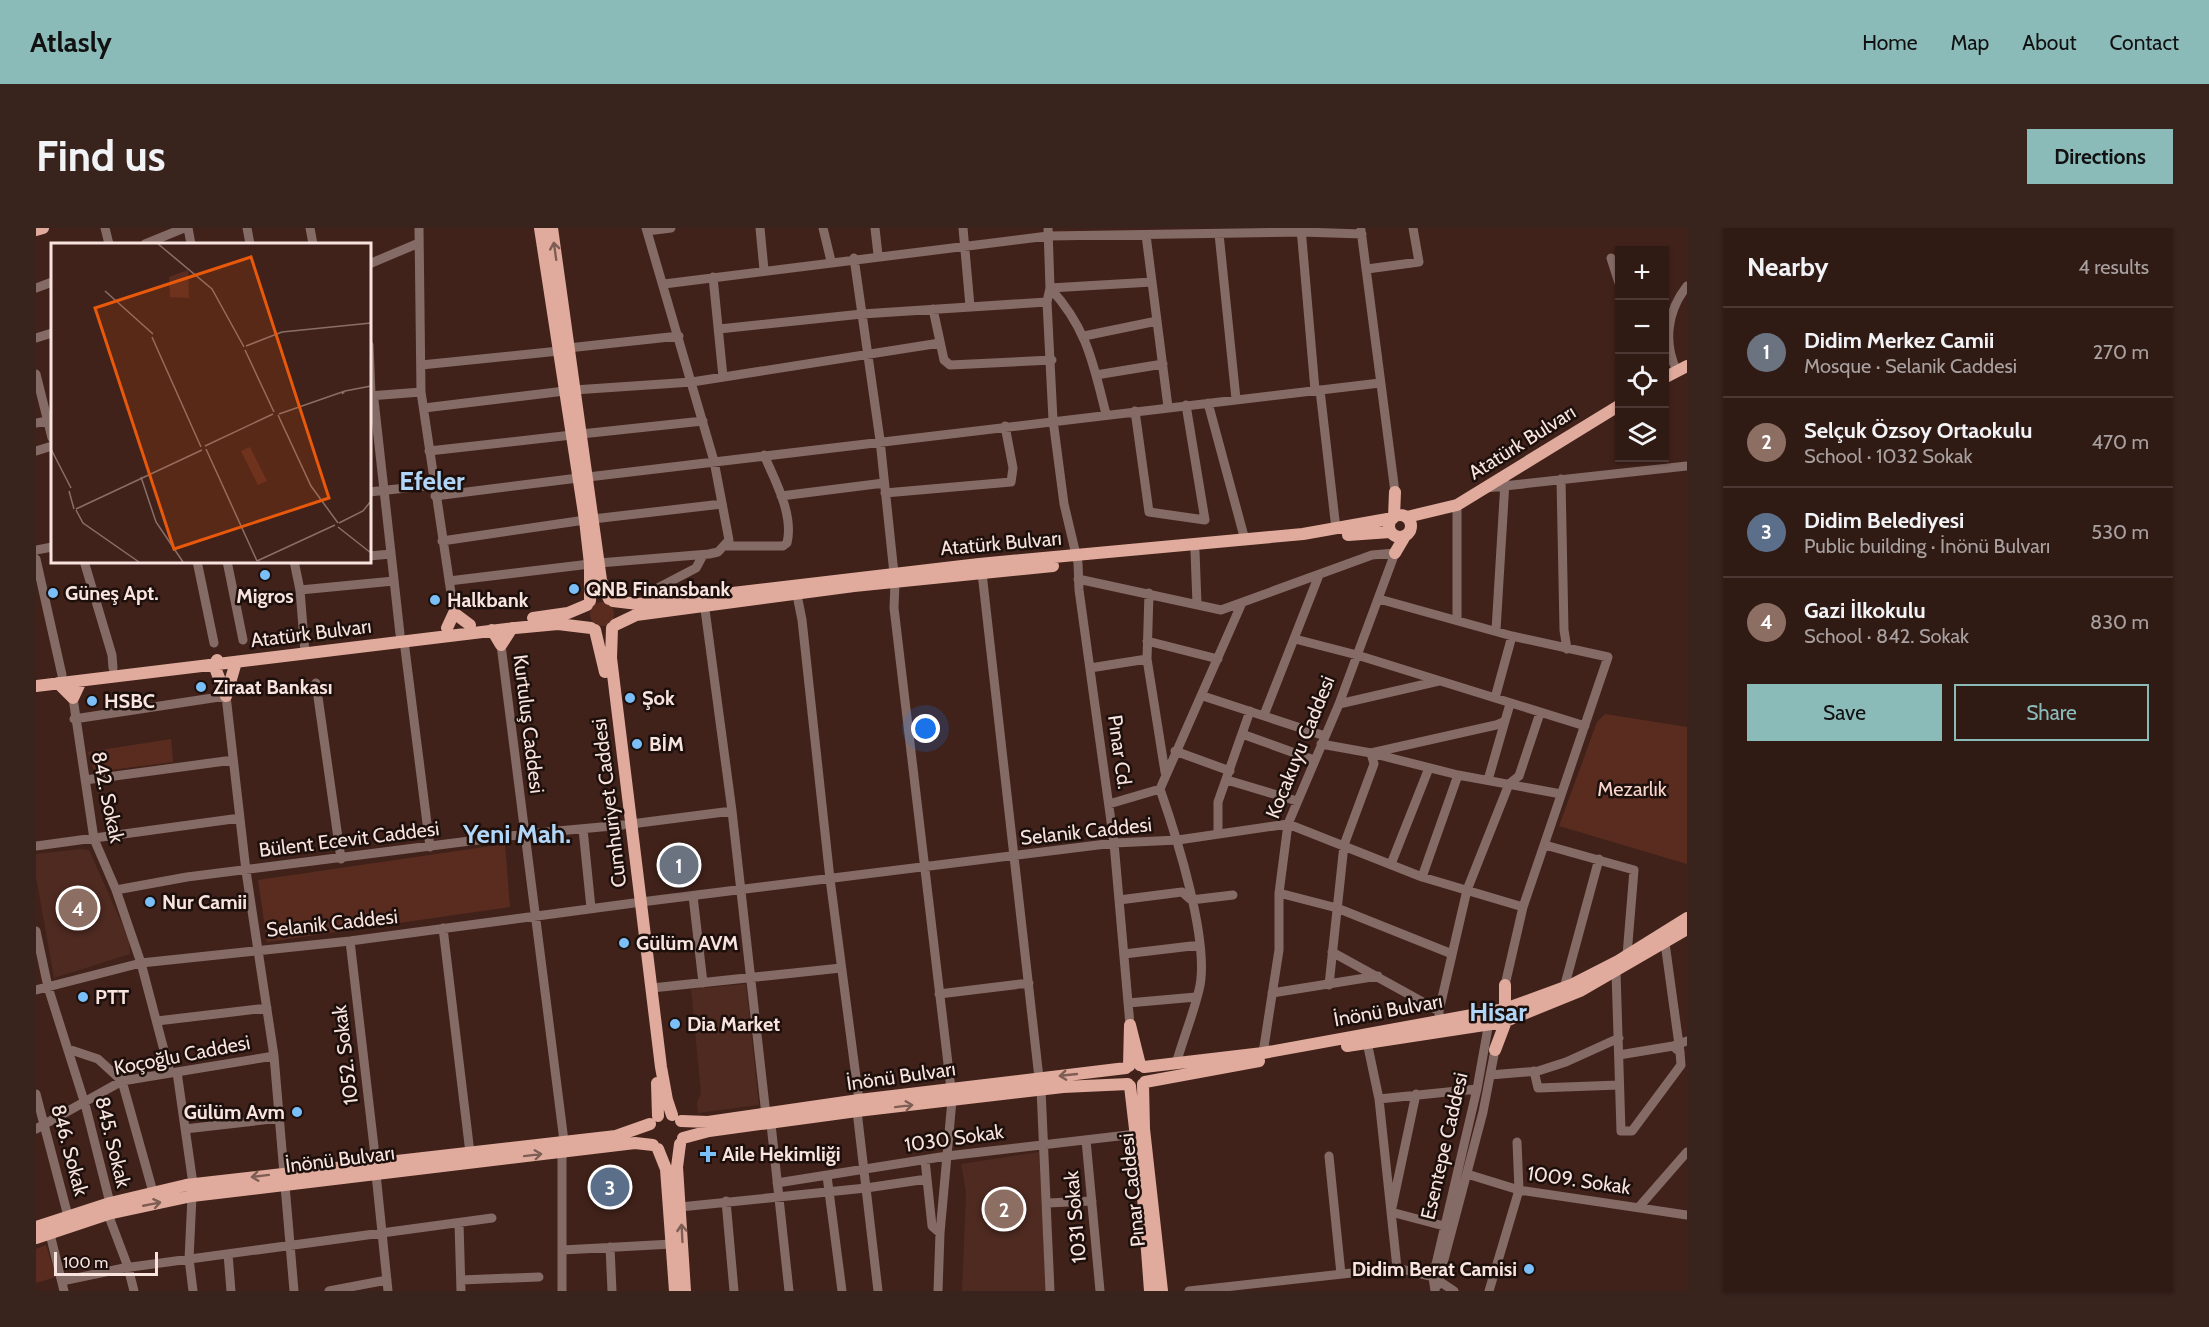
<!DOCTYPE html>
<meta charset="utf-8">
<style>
:root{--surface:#301a14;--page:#38231d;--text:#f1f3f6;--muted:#a8a1a0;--line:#4b3834;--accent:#8bbbb9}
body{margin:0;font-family:Cabin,sans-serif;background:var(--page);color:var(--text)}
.controls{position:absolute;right:18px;top:18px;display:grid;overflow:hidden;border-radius:0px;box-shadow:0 2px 4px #0004}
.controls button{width:54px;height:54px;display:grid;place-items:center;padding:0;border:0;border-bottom:2px solid var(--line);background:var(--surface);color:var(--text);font:30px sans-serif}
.scale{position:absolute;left:18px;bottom:15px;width:104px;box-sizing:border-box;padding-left:6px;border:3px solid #f8e3de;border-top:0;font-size:16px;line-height:21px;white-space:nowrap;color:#f8e3de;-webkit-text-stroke:4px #1d100c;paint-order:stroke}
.you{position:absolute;left:890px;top:501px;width:21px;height:21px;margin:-15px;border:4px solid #fff;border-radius:50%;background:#1a73e8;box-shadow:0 0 0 9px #1a73e833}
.badge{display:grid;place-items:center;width:39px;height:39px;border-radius:50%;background:var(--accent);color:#fff;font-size:20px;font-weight:700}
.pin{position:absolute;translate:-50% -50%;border:3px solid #fff;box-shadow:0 2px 6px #0006}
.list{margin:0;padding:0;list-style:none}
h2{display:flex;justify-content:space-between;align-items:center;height:78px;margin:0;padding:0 24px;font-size:26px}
h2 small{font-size:20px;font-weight:400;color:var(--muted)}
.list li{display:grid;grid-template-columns:39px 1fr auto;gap:18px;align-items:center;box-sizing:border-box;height:90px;padding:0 24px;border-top:2px solid var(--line)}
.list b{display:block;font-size:22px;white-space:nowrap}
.list p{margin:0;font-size:20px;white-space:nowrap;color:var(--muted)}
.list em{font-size:20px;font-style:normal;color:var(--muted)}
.actions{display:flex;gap:12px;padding:18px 24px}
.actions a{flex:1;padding:14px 0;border:2px solid var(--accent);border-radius:0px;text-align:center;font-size:21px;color:var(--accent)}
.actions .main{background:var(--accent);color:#111}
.icon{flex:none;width:33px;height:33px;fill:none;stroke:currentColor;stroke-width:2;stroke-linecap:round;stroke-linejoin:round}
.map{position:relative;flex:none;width:1651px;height:1063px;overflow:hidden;border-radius:0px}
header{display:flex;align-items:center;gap:36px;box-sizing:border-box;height:84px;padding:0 30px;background:var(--accent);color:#111}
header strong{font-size:28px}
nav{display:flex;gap:33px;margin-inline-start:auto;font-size:21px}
.intro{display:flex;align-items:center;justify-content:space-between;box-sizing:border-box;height:144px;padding:0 36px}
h1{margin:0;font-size:42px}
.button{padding:15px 27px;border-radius:0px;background:var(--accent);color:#111;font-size:21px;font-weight:700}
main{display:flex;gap:36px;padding:0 36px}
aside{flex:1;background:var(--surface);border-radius:0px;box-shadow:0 2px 4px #0004}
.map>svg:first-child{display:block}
</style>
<header>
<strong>Atlasly</strong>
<nav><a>Home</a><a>Map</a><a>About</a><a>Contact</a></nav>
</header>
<div class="intro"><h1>Find us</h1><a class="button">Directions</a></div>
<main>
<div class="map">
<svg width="1651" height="1063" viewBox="0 0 1651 1063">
<rect width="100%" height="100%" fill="#40221a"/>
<!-- built -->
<path fill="#4e2a21" d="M45,621L53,622L93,711L94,726L18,750L0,649V626Z
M710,756L723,877L662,885L661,874L665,866L655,761Z
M1003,924L1010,1063H926L930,964L925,936Z"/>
<!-- green -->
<path fill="#5a2c20" d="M554 386a12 12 0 1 1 24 0a12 12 0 1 1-24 0Z
M1569,486L1651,499V636L1523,598L1561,494Z
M135,511L137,534L58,544L52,524Z
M469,616L474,679L231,714L222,652Z
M10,1017L20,1049L0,1055V1021Z"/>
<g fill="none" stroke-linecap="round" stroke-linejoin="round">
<!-- minor -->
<path stroke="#856b65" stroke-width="9" d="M69,0L73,16
M152,0L155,16
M211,0L214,16
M274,0L277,16
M383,0L385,164L418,385
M724,0L728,42
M787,0L795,33
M839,0L842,27
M927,0L934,78
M1012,0L1014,60L1011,74L1017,192L1028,276L1042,335L1043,362L1078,615L1094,797
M1265,0L1279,162
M1325,2L1359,264
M611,3L635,0
M1183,6L1200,171
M1110,7L1132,179
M109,16L148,0
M818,30L844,212L859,355L858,380L915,861
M1575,30L1584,58
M333,36L383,15
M1331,41L1383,34L1377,0
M677,49L687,149
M628,56L1012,8L1266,4L1326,6
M0,60L16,54
M1014,60C1051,100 1057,135 1070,186
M1014,60L1116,54
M897,81L908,132L914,137L1016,132
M683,101L826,86L1011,74
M1048,108L1121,93
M0,110L16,105
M333,117L335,167L338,172L364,406
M532,120L643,108
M385,137L523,123
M1641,143C1627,115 1631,83 1651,58
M0,146L16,210
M1060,147L1127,136
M538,162L656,154L904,115
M1284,162L1300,301
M333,168L385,164
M1172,175L1209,312
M388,180L529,163
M1099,183L1113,284L1169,292L1150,177
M0,195L16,192
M545,206L667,193
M0,223L16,218
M393,223L536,207
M552,249L1344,155
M1525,251L1528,402L1531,421
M1450,260L1651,238
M333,264L398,257
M849,265L975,254L977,240L969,198
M399,268L542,250
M745,268L848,255
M1421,277V391
M557,291L686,276
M406,313L549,292
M690,318H747L751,315C758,287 739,252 728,227
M0,322L16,319
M1159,323L1161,376
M333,328L355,326
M0,331L26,447
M48,333L76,427L77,440
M161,333L178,415
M191,333L207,412
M258,333L264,362L269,425
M563,335L673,326L682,324L693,312L678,233L610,0
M946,345L1003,850
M1042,351L1185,382L1336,327L1359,325L1303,476L1252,596L1243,665V722L1227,825
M413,353L554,336
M264,362L358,353
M1113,365L1111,431L1129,544
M761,367L766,392L794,651L823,872
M1343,371L1476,408L1572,429L1487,679L1469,757
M668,374L696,583L730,887
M612,375L616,363L660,340L667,327
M1460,402L1469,254
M1259,411L1321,427L1549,498
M368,413L394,619
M1111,413L1182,431
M465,417L528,913
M1054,440L1111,431
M280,455L305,631
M1167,468L1289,508
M37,470L58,611L80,662L105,735L134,845
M1459,470L1476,408
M1303,476L1403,453
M1228,487L1283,347
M38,491L190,468L210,643L238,828L258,1063
M1206,506L1278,532
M1285,516L1335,525L1460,497L1469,493L1474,476
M1139,523L1194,543
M49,552L197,532
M1191,552L1261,573
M1452,552L1469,493
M1073,576L1124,561
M595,596L696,583
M547,601L555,680
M1182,604V574L1214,483
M1509,617L1598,642L1591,727
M0,618L204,590
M1355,636L1393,540
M1386,649L1422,547
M80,662L151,649L489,606L587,597
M1243,665L1301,680L1416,726
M657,668L667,755
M1083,672L1146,664L1155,672L1197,667
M605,674L1078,615L1142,612L1252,596L1386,649L1487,679
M407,700L434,925
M0,703L12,759L49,876L74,975
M314,713L340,936
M1629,715L1644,824
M1296,724L1403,783V787
M1088,726L1164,717
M1580,744L1585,903H1596L1645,837L1644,824L1637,818
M1293,757L1308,617L1338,536L1335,525L1422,547L1525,566
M616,760L805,740
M1528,760L1563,631
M0,762L105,735L314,713L598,675
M1236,765L1342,748
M903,766L993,755
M1092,775L1160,769
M1403,783L1431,662L1473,556L1483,548L1504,485
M121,793L231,780
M1331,814L1343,871L1361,1040
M32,821L62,831L86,853L117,964
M1583,827L1637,818L1651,813
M1140,836C1147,811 1157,787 1163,762C1175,716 1140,607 1124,561L1205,377
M1498,843L1502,860L1583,857
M141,844L157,956
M1454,847L1502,843L1530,834L1583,810
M1005,861L1014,1063
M0,866L32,988
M1380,866L1355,984L1408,998
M1343,871L1441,861
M821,883L842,1063
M735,896L753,1063
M0,901L86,853L238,828
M149,901L245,890
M1050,912L1064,1063
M1293,928L1305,1046
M889,932L896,998L904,1005
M340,946L352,1063
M1431,946L1483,962L1651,987
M791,948L806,1063
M741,955L911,928L1100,906
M156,968L153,1031L157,1063
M690,973L698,1063
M1012,975L1056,973
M644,979L830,960L891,951
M1603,979L1651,924
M72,986L92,1039L98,1063
M423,995L425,1063
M14,1006L28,1063
M574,1019L576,1063
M527,1022L636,1016
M192,1026L195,1063
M425,1052L503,1049
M26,1053L88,1040L456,990
M1401,1058L1447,884L1459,822
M293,1063L351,1052
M526,1063V924
M902,1063L904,1005L916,872
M1153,1063L1361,1040L1397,1049L1418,1063
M1399,1063L1397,1049L1441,861L1453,794
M1453,1063L1483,962L1481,914"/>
<!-- major -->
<path stroke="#e0ab9d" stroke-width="12" d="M504,0L549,292L554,336V373
M516,0L565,352L573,371
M0,2L7,0
M1628,150L1651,138
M1353 298a11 11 0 1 1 22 0a11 11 0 1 1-22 0Z
M1358,289L1359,264
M1371,289L1421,277L1584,177
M1312,307L1354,304
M1359,325L1369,308
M577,373L602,376L943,336L1267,306L1357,290
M497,390L532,385L551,377
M579,397L600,387L818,358L1017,338
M411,400L418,385L434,397
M576,400L575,430L625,839L631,872L636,887
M456,402L465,417L476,400
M559,402L569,444
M181,432L178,437L190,468
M22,455L37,470L45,453
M0,458L479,400L522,396L555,400
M190,468L200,434
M1311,818L1468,794L1472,786L1469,781V757
M1459,822L1470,793L1544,763L1651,701
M1093,838L1094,797L1104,837
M1108,839L1227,825L1469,781L1535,757L1582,733L1651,690
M1109,854L1223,833
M621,855L622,888
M1107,856L1108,901L1126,1063
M1094,858L1107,969L1114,1063
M645,893L672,894L823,872L1090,840
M647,910L673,903L821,883L1027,859L1092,856
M644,916L641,939L649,1063
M622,921L630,941L639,1063
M0,999L74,975L150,957L580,908L614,896
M0,1010L72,986L156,968L599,915L617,917"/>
</g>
<!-- one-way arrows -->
<defs><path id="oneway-shaft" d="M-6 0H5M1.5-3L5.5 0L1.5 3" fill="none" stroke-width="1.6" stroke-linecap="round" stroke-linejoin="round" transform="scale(1.5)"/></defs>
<g stroke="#7e5e54">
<use href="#oneway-shaft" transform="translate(519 23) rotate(-98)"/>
<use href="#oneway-shaft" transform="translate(1032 847) rotate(174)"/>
<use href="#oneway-shaft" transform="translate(868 878) rotate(-7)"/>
<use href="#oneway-shaft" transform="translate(497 927) rotate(-7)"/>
<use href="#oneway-shaft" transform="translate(224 948) rotate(173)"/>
<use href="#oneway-shaft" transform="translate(116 976) rotate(-11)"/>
<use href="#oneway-shaft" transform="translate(646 1005) rotate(-93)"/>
</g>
<!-- markers -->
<g fill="#7abff8" stroke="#1d100c" stroke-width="2">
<circle cx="229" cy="347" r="6"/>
<circle cx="538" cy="361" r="6"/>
<circle cx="17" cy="365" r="6"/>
<circle cx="399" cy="372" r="6"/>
<circle cx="165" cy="459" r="6"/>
<circle cx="594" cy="470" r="6"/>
<circle cx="56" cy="473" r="6"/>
<circle cx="601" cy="516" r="6"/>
<circle cx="114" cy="674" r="6"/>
<circle cx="588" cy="715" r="6"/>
<circle cx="47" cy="769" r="6"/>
<circle cx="639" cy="796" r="6"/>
<circle cx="261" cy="884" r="6"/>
<path d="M669 917h6v6h6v6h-6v6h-6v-6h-6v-6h6z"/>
<circle cx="1493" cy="1041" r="6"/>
</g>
<g text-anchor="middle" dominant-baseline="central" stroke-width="5" stroke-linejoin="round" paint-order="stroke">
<!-- street labels -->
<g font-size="20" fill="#f8e3de" stroke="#1d100c">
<text transform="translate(1486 214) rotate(-32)">Atatürk Bulvarı</text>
<text transform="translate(965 315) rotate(-5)">Atatürk Bulvarı</text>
<text transform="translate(275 405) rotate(-7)">Atatürk Bulvarı</text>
<text transform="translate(493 496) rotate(83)">Kurtuluş Caddesi</text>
<text transform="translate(1264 519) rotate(-68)">Kocakuyu Caddesi</text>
<text transform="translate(1084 524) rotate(82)">Pınar Cd.</text>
<text transform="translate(72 569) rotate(78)">842. Sokak</text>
<text transform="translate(573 575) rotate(-97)">Cumhuriyet Caddesi</text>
<text transform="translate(1050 603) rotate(-6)">Selanik Caddesi</text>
<text transform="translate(313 611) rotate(-7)">Bülent Ecevit Caddesi</text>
<text transform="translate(296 695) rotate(-6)">Selanik Caddesi</text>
<text transform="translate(1352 782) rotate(-10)">İnönü Bulvarı</text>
<text transform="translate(146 827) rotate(-11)">Koçoğlu Caddesi</text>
<text transform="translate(309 827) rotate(-97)">1052. Sokak</text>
<text transform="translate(865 848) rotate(-8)">İnönü Bulvarı</text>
<text transform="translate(918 910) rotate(-8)">1030 Sokak</text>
<text transform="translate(77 914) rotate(76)">845. Sokak</text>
<text transform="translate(1408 918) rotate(-77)">Esentepe Caddesi</text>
<text transform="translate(34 922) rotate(75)">846. Sokak</text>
<text transform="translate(304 931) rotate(-7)">İnönü Bulvarı</text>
<text transform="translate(1543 952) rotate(8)">1009. Sokak</text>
<text transform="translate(1096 962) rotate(-96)">Pınar Caddesi</text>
<text transform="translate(1039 989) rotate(-95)">1031 Sokak</text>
</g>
<!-- poi labels -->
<g font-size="20" font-weight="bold" fill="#f8e3de" stroke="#1d100c" text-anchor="start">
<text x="550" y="361">QNB Finansbank</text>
<text x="29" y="365">Güneş Apt.</text>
<text x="229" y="368" text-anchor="middle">Migros</text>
<text x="411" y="372">Halkbank</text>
<text x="177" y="459">Ziraat Bankası</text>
<text x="606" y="470">Şok</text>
<text x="68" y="473">HSBC</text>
<text x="613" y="516">BİM</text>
<text x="126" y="674">Nur Camii</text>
<text x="600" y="715">Gülüm AVM</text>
<text x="59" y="769">PTT</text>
<text x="651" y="796">Dia Market</text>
<text x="249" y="884" text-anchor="end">Gülüm Avm</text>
<text x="686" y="926">Aile Hekimliği</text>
<text x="1481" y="1041" text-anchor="end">Didim Berat Camisi</text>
</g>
<!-- park labels -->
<g font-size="20" fill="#f8d4ca" stroke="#1d100c">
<text x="1596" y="561">Mezarlık</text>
</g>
<!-- district labels -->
<g font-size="26" font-weight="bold" fill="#b1d6f7" stroke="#1d100c">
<text x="396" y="253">Efeler</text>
<text x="481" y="606">Yeni Mah.</text>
<text x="1462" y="784">Hisar</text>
</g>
</g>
<!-- overview -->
<g transform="translate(15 15)">
<rect width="320" height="320" fill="#40221a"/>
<path d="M137,27L138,55L119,54L118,34ZM199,204L216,238L207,242L190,208Z" fill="#5a2c20"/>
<path fill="none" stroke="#8a6f68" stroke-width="1.5" d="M106,0L161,46L193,104M54,48L102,91M101,94L150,204M195,103L231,89L320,80M194,107L223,169M294,148L320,143M228,171L294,148L291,151M227,172L260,243L287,280M154,203L222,171M0,206L20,245M155,206L206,318M90,234L105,279L132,319M18,248L23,266M25,266L151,207M25,267L32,280L88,319M288,280L312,268L320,258M287,284L320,310M206,318L284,282"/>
<path fill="#e8590c" fill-opacity="0.15" stroke="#e8590c" stroke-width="3" d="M200,14L278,255L123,306L44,65Z"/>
<rect width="320" height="320" fill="none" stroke="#f8e3de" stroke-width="3"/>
</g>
</svg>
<div class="controls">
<button>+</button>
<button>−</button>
<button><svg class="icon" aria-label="locate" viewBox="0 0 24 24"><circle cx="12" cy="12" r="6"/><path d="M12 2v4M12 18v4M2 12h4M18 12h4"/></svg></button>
<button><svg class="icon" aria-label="layers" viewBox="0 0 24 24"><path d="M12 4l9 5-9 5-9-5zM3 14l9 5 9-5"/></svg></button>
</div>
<div class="scale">100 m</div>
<div class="you"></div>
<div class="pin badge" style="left:643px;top:637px;background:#6b7280">1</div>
<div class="pin badge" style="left:968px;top:981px;background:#8d6e63">2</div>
<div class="pin badge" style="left:574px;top:959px;background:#5c6f8a">3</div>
<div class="pin badge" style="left:42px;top:680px;background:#8d6e63">4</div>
</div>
<aside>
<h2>Nearby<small>4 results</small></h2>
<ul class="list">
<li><span class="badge" style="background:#6b7280">1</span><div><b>Didim Merkez Camii</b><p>Mosque · Selanik Caddesi</p></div><em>270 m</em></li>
<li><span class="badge" style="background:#8d6e63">2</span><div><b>Selçuk Özsoy Ortaokulu</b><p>School · 1032 Sokak</p></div><em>470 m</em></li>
<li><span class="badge" style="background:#5c6f8a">3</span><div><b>Didim Belediyesi</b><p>Public building · İnönü Bulvarı</p></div><em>530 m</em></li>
<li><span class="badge" style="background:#8d6e63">4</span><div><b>Gazi İlkokulu</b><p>School · 842. Sokak</p></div><em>830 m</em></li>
</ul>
<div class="actions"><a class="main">Save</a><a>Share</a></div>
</aside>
</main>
